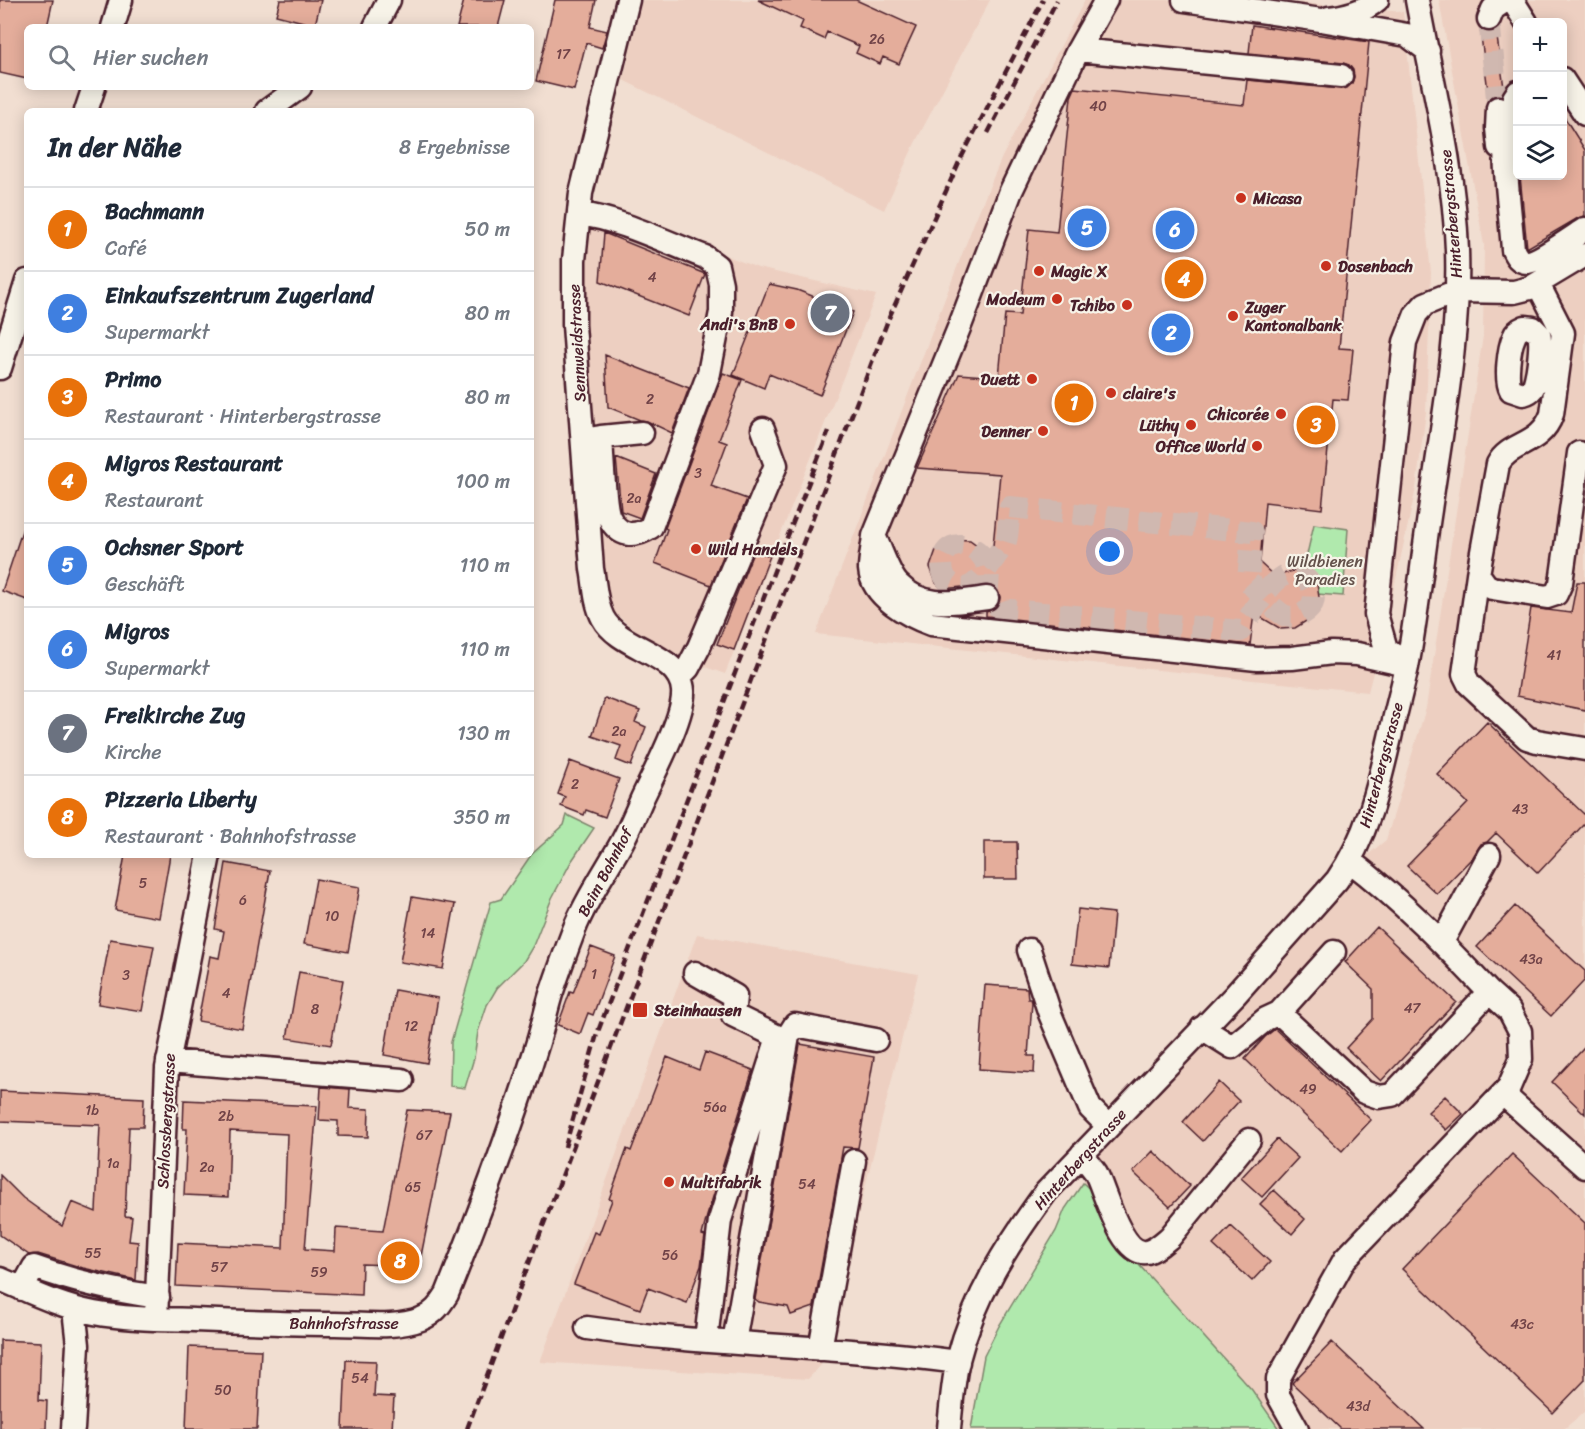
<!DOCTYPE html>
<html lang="de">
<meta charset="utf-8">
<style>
:root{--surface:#fff;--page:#f6f6f7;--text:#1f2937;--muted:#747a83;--line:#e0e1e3;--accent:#111827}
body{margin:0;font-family:Sriracha,sans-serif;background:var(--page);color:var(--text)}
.controls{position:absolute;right:18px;top:18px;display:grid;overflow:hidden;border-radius:9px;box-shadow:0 3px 15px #0003}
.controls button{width:54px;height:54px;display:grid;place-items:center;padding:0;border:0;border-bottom:2px solid var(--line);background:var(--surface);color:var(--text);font:30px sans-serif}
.you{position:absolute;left:1110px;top:552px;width:21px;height:21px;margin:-15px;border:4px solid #fff;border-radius:50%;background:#1a73e8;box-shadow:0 0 0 9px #1a73e833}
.badge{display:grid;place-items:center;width:39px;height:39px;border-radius:50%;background:var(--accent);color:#fff;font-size:20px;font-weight:700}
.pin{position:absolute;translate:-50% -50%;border:3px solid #fff;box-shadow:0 2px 6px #0006}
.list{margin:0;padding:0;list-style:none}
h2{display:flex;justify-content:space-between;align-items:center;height:78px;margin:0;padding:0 24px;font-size:26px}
h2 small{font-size:20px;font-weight:400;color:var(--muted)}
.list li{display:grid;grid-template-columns:39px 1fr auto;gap:18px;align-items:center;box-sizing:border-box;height:84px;padding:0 24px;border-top:2px solid var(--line)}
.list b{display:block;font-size:22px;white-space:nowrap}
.list p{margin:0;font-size:20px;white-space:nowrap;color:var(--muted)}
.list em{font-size:20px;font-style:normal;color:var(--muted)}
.icon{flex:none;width:33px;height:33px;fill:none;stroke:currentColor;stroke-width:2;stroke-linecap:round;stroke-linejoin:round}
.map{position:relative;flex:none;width:1585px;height:1429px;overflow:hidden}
.search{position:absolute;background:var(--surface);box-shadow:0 3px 15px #0003;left:24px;top:24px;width:510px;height:66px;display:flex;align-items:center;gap:15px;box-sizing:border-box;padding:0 21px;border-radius:9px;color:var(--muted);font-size:22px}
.panel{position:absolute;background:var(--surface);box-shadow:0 3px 15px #0003;left:24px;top:108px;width:510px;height:750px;border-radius:9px}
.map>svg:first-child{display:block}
</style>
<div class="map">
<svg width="1585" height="1429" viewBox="0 0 1585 1429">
<rect width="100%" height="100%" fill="#f1ded1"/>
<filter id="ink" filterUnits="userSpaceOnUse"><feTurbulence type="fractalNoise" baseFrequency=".0167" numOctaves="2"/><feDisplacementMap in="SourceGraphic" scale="12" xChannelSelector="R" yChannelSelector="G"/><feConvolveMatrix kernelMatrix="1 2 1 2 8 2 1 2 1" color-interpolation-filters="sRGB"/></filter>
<g filter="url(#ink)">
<!-- built -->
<path fill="#edcfc1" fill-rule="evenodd" d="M642,0H990L915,143L884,210L623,80Z
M1085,0H1270L1403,12L1431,273L1426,412L1416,488L1390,606L1368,692L816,634L974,223L1002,157Z
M1439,0H1585V1411L1564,1429H1279L1252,1390L1121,1245L1098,1197L1083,1183L1101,1153L1202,1028L1337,880L1386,840L1426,708L1483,336L1484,245ZM1518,22H1562V176H1518Z
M594,204L758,268L876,295L725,674L672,655L640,634L616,614L606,590L582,333L587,249Z
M697,934L918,974L821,1365L808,1379L540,1362Z"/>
<!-- green -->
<path fill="#b0e9ad" stroke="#7d846c" stroke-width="1.5" d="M1314,524L1348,529L1343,596L1317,594L1302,576Z
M567,815L594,828L571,862L552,898L533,946L524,961L497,988L487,1005L478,1032L474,1058L465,1088L450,1086L451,1042L491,902L501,899L531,855L564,825Z
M1083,1183L1098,1197L1121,1245L1252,1390L1279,1429H971L984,1356L999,1326L1056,1231L1065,1209Z"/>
<!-- building -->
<path fill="#e4ad9b" stroke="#4a1f2b" stroke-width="1.5" d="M0,0H53L47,27H27V79L0,73Z
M280,0H321L315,25L276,15Z
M464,0H505L498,27H457Z
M555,0H596L590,27L607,31L602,48L586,43L574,90L536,81Z
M758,0H856L916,27L899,64L883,57L880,64L856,53L859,46L827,32L824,39L800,28L803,21Z
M1252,25L1369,42L1339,348L1353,349L1348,400L1333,399L1322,509L1265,502L1260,563L1275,577L1292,571L1305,573L1317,584L1320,604L1311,618L1295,628L1281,629L1254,613L1250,645L986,616V612L995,609L999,604L1000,597L997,589L988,585V582L983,585L942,589L936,583L930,567L936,550L948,539L970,540L992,556L1000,474L917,468L959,374L999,377L1005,314L1020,315L1029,229L1057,232L1071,97L1075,88L1244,105L1247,80L1340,89L1347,88L1352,83L1354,77L1353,70L1349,65L1343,63L1249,53Z
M1480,28L1485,32L1496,30L1504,88L1501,95L1492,96L1489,99Z
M1563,115L1585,150V216L1578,218L1527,248L1520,176H1563Z
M604,233L705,274L689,316L600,281Z
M769,284L797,290L853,312L820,395L769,374L764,388L733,375Z
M605,355L689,388L672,433L647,421L640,420L608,407Z
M723,373L742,380L719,440L727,443L711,486L747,499L711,585L655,563L667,529L665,528Z
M616,458L656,474L640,518L621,511Z
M24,525L27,526V600L2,591Z
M754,550L770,556L734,650L717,644Z
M1577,582H1585V710L1517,696L1531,608L1571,613Z
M605,698L640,711L635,722L646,727L631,766L616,760L621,746L592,736Z
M1487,722L1585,815V823L1538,873L1496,833L1487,842L1481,844L1473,857L1437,894L1407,866L1468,803L1437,774Z
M570,761L619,779L605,817L586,810L584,815L561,806L565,797L558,794Z
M984,842H1017L1018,879H984Z
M125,855H170L159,918L115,910Z
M226,863L270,871L242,1029L198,1021L210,956L219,958L224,931L215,929Z
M316,879L360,887L348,952L304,944Z
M412,897L455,904L443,969L400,962Z
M1515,906L1585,971V980L1551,1016L1477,947Z
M1078,909L1114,913L1109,968L1072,964Z
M1377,927L1456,1002L1381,1081L1346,1048L1373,1019V989L1345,962Z
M110,939L154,946L142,1011L98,1004Z
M591,947L615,956L593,1015L588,1013L580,1034L558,1025L570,992L573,993Z
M299,972L343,980L331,1045L287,1038Z
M985,985L1027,988L1028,999H1031L1032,1002L1028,1056H1035L1034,1073L979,1069Z
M395,990L438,998L427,1063L384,1055Z
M1275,1029L1371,1120L1342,1151L1245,1059L1265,1037Z
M800,1044L874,1057L858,1148L843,1147L814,1307L791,1315L788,1307L759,1302L755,1299Z
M1585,1047V1114L1552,1082Z
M705,1052L753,1070L707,1216L702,1235L705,1236L701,1266L687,1303L648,1288L640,1309L574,1284L594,1232L599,1234L612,1200L609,1199L627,1149L631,1151L667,1057L699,1070Z
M1219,1082L1239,1101L1203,1141L1183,1122Z
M321,1087L350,1089L349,1108L369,1109L368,1137L338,1136V1121L319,1120Z
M0,1091L144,1098L143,1127H129L125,1216L132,1217L129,1241L138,1242L136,1280L83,1268L38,1254L29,1255L0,1235V1175L23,1198L62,1226L72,1202L96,1212L100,1125L0,1121Z
M1445,1096L1463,1114L1446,1130L1428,1112Z
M184,1100L317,1106L305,1249L335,1251L336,1228L383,1231L407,1110L450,1112L419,1266L362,1264L361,1295L176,1286L178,1243L283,1248L287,1134L230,1131L228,1197L184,1195L187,1129H183Z
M1277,1139L1298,1158L1262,1197L1241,1178Z
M1153,1151L1190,1186L1170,1207L1133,1172Z
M1512,1154L1585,1223V1380L1553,1413L1402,1269Z
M1274,1190L1305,1219L1292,1234L1260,1204Z
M1231,1226L1270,1262L1252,1281L1213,1245Z
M0,1340L41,1342L39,1400L47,1401L46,1429H0Z
M1332,1342L1424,1429H1341L1292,1383Z
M189,1347L261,1350L257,1429H186Z
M346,1360L376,1361L374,1396L394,1397L392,1429H343Z"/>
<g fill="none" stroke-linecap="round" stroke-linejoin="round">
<!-- minor-tunnel -->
<path stroke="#d0b8b0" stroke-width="22" stroke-dasharray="22 11" stroke-linecap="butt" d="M1489,19L1498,108
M987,598C987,590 990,578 988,570C983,542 944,534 942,564C942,572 945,580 952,584C972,598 984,572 994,559C997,554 1002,549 1005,544C1009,534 1008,518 1010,507L1252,532L1248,581C1257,590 1275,612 1286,616C1292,618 1299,616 1304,613C1327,599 1306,563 1283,576C1267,585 1251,616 1240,631L1010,610L1002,613L996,622"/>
<!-- minor casing -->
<g stroke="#4a1f2b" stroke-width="27">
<path id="minor" d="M1106,0L1078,50L1011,191L961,323L874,536C873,547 870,559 870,569C872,597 909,616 931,624L1257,659L1292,658L1332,653L1357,654L1407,665
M1184,0L1321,20L1407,35L1428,51
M1510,0L1514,3L1526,22
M1329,18C1347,16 1363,12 1377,0
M1489,19L1493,9L1506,0
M113,27L121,0
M375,27L389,0
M1078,50L1341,76
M1562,79L1585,114
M1498,108L1497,128L1499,147
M86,111L94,87
M267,111L300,87
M1518,124C1513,126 1509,128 1507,133C1501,148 1512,229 1513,250C1516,256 1519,262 1527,262C1538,262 1574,236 1585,229
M1509,130L1514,98L1518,92
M579,214C617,218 668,243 705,257L717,266L721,284V312L709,373L651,527C634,538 619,537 609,517C604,506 602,453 601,437L583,440
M1538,284L1563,333L1552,414C1541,446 1509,442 1498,464L1478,574L1464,674L1469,684L1527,738L1537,741L1585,749
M1525,327L1533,328L1539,334C1542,343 1538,382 1532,389C1529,393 1527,393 1523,394L1511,390C1505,380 1509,348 1514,337C1516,331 1520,329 1525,327Z
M0,368L27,281
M601,437L642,433
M875,538C881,550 889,575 898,584C923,610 956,602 987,598
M1478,574L1486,585L1492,588L1547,597L1556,594L1561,583L1579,453
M1406,664L1386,649L1376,614L1405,342L1416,314L1425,304L1457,291L1514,292L1530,288L1585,255
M679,677L688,668L699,647L776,465L763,429
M1442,942L1489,855
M1029,950L1050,1014L1090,1108L1108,1126
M695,973L735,996L733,1015L778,1037L720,1220L706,1340
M1279,1013L1364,1092L1379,1097L1392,1095L1489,992C1445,945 1401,900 1350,861
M1202,1028L1232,1047L1266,1019L1279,1013L1334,952
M168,1061L402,1080
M1503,1094L1585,1167
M1082,1154C1086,1161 1092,1167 1096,1173C1105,1191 1121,1256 1147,1252C1156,1250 1164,1242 1170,1237L1249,1140
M0,1279C31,1292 61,1307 94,1313C126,1319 161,1319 194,1320C241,1322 288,1324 335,1324C362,1324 396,1329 421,1319C434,1314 440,1305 447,1294C480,1212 512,1127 538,1042C543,1026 546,1010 551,994C558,973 566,951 574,930C586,899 606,871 622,842C629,829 635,815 641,801C652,777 685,716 683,691C681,653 620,650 603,618C595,603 595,584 592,569L574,325V260L581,193L628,0
M22,1289L34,1267C75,1282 115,1291 158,1297
M156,1319L167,1068L209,855
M587,1328C710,1346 835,1345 958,1362
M734,1342L788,1036L795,1025L876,1040
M820,1349L854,1161
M73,1429L78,1345L74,1309
M949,1429C951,1406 953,1382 958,1360C974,1296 1008,1244 1046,1192L1235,995L1337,880C1368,836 1379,785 1391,733C1396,711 1402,689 1407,667C1417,616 1422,562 1430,510C1442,424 1460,337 1457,250C1454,165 1432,83 1417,0
M1297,1429L1278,1395V1379L1345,1259L1509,1087L1521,1059L1520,1031L1509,1010L1489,992"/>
</g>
<!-- minor -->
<use href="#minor" stroke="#f7f3e8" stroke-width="22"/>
<!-- rail -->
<path stroke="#4a1f2b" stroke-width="4.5" stroke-dasharray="9 4.5" stroke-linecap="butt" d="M988,133L1057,0
M565,1147L597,1034L779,558L829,431
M467,1429L532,1255L888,320L960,160L1043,0"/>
</g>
</g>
<!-- markers -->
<g fill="#c8321e" stroke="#f7f3e8" stroke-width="2">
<circle cx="1241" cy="198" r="6"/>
<circle cx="1326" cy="266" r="6"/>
<circle cx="1039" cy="271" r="6"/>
<circle cx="1057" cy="299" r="6"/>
<circle cx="1127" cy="305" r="6"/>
<circle cx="1233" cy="316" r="6"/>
<circle cx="790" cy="324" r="6"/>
<circle cx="1032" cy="379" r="6"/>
<circle cx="1111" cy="393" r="6"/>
<circle cx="1281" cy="414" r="6"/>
<circle cx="1191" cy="425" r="6"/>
<circle cx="1043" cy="431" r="6"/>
<circle cx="1257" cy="446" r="6"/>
<circle cx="696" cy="549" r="6"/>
<rect x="632" y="1002" width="16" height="16" rx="3"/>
<circle cx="669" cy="1182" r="6"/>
</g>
<g text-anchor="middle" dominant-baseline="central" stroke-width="4.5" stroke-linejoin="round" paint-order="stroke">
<!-- number labels -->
<g font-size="14" fill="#704247">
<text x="877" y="39">26</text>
<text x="563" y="54">17</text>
<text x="1098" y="106">40</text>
<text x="652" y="277">4</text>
<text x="650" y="399">2</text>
<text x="698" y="473">3</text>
<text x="634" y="498">2a</text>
<text x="1554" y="655">41</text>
<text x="619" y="731">2a</text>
<text x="575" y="784">2</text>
<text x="1520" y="809">43</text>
<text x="143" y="883">5</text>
<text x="243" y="900">6</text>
<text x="332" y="916">10</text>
<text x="428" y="933">14</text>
<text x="1531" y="959">43a</text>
<text x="594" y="974">1</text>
<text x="126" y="975">3</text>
<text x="226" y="993">4</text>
<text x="1412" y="1008">47</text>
<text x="315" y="1009">8</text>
<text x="411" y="1026">12</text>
<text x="1308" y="1089">49</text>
<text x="715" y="1107">56a</text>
<text x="92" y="1110">1b</text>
<text x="226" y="1116">2b</text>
<text x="424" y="1135">67</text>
<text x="113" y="1163">1a</text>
<text x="207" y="1167">2a</text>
<text x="807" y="1184">54</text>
<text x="413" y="1187">65</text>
<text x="93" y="1253">55</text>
<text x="670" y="1255">56</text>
<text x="219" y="1267">57</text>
<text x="319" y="1272">59</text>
<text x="1522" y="1324">43c</text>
<text x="360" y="1378">54</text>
<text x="223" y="1390">50</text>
<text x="1358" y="1406">43d</text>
</g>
<!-- poi labels -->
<g font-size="16" font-weight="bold" fill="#4a1f2b" stroke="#f7f3e8" text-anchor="start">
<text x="1253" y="198">Micasa</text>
<text x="1338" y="266">Dosenbach</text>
<text x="1051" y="271">Magic X</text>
<text x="1045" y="299" text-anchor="end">Modeum</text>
<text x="1115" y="305" text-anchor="end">Tchibo</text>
<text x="1245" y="307">Zuger<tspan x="1245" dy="18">Kantonalbank</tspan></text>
<text x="778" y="324" text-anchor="end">Andi's BnB</text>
<text x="1020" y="379" text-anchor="end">Duett</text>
<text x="1123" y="393">claire's</text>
<text x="1269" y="414" text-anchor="end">Chicorée</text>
<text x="1179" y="425" text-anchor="end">Lüthy</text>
<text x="1031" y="431" text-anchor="end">Denner</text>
<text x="1245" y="446" text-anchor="end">Office World</text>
<text x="708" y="549">Wild Handels</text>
<text x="654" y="1010">Steinhausen</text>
<text x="681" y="1182">Multifabrik</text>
</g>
<!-- street labels -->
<g font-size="16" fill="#4a1f2b" stroke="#f7f3e8">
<text transform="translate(1451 214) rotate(-95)">Hinterbergstrasse</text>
<text transform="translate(577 343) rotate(-93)">Sennweidstrasse</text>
<text transform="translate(1381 765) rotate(-75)">Hinterbergstrasse</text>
<text transform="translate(605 872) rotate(-62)">Beim Bahnhof</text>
<text transform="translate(166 1121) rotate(-87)">Schlossbergstrasse</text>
<text transform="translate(1080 1159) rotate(-48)">Hinterbergstrasse</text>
<text x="344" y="1323">Bahnhofstrasse</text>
</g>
<!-- park labels -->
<g font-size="16" fill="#64524c" stroke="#f7f3e8">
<text x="1325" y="561">Wildbienen<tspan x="1325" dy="18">Paradies</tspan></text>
</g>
</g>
</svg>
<div class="controls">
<button>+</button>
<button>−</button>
<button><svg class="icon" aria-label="layers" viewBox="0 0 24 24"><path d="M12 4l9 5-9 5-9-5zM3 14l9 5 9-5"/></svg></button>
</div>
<div class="you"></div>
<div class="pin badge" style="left:1074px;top:403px;background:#e8710a">1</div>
<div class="pin badge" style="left:1171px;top:333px;background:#3f7fe0">2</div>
<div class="pin badge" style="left:1316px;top:425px;background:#e8710a">3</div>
<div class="pin badge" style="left:1184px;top:279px;background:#e8710a">4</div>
<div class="pin badge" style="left:1087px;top:228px;background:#3f7fe0">5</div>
<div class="pin badge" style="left:1175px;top:230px;background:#3f7fe0">6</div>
<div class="pin badge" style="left:830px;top:313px;background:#6b7280">7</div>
<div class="pin badge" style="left:400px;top:1261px;background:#e8710a">8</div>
<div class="search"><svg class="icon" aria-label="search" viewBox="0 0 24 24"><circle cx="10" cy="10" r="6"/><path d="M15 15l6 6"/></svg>Hier suchen</div>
<section class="panel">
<h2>In der Nähe<small>8 Ergebnisse</small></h2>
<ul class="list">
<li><span class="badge" style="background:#e8710a">1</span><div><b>Bachmann</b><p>Café</p></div><em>50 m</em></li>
<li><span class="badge" style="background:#3f7fe0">2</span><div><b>Einkaufszentrum Zugerland</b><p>Supermarkt</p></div><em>80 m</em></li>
<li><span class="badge" style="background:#e8710a">3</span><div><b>Primo</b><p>Restaurant · Hinterbergstrasse</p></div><em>80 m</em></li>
<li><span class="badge" style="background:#e8710a">4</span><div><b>Migros Restaurant</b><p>Restaurant</p></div><em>100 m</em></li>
<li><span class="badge" style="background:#3f7fe0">5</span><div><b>Ochsner Sport</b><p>Geschäft</p></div><em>110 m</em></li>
<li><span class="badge" style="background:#3f7fe0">6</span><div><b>Migros</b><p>Supermarkt</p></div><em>110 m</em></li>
<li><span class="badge" style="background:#6b7280">7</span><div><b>Freikirche Zug</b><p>Kirche</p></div><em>130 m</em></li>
<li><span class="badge" style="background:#e8710a">8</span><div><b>Pizzeria Liberty</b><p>Restaurant · Bahnhofstrasse</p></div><em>350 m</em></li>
</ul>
</section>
</div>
